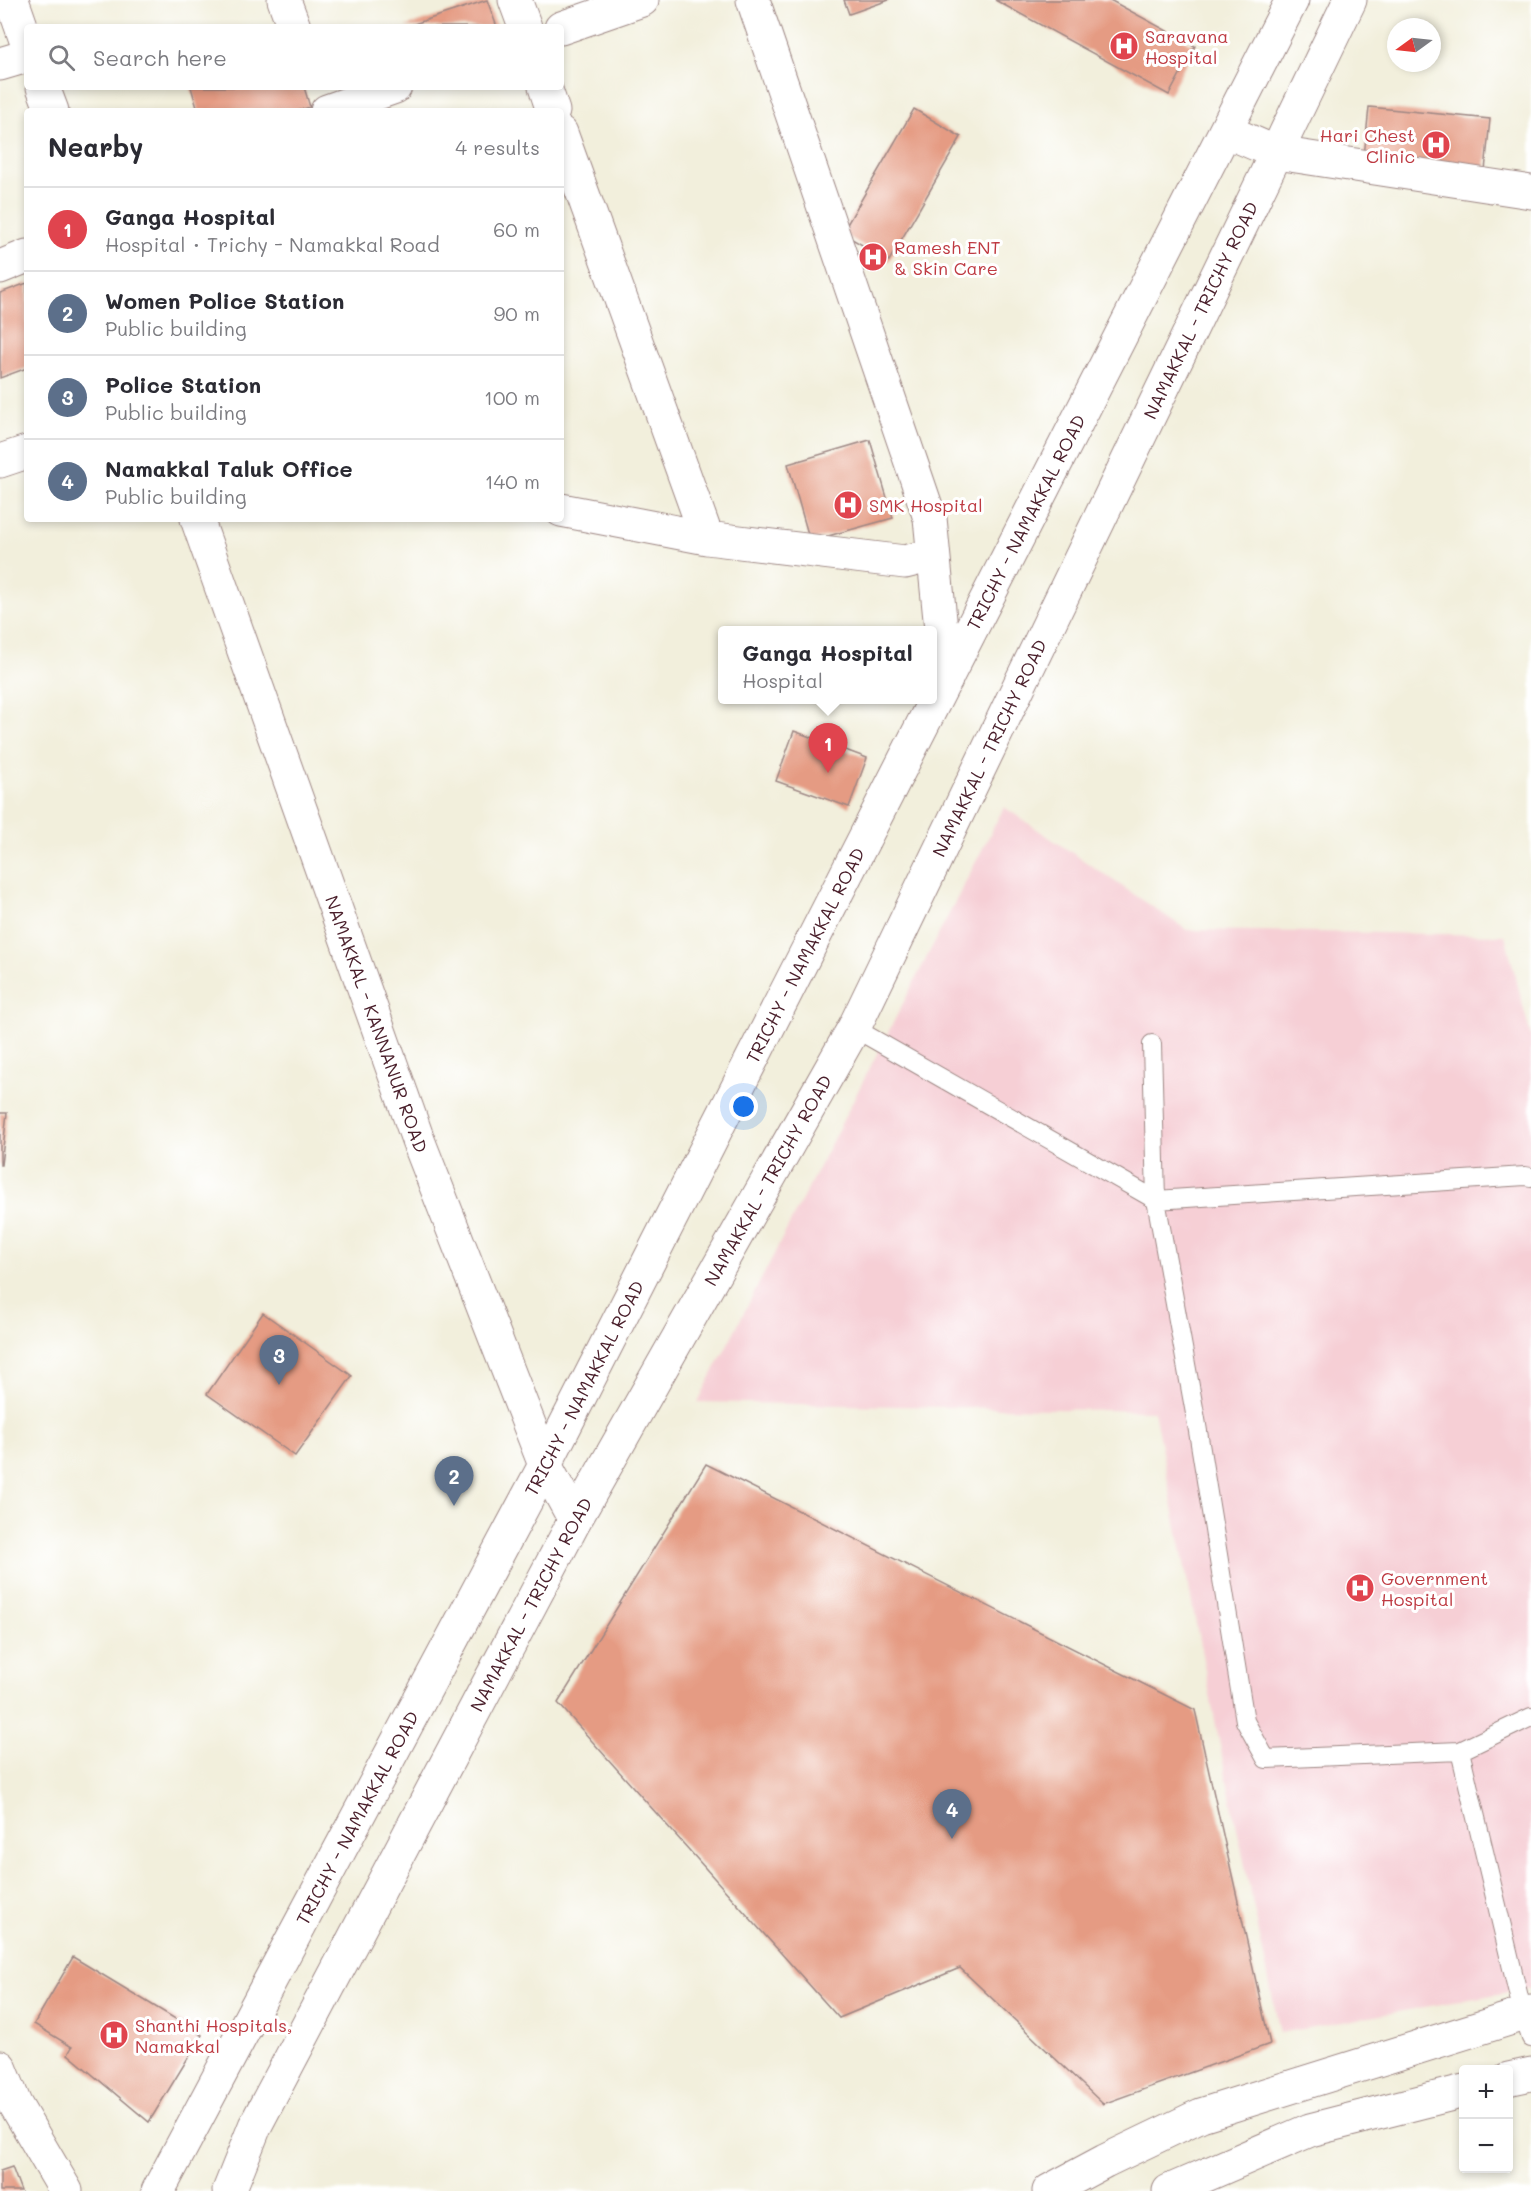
<!DOCTYPE html>
<meta charset="utf-8">
<style>
:root{--surface:#fff;--page:#f2f2f3;--text:#2b2b33;--muted:#7c7c81;--line:#e1e1e2;--accent:#c8321e}
body{margin:0;font-family:Mali,sans-serif;background:var(--page);color:var(--text)}
.controls{position:absolute;right:18px;bottom:18px;display:grid;overflow:hidden;border-radius:6px;box-shadow:0 3px 9px #0003}
.controls button{width:54px;height:54px;display:grid;place-items:center;padding:0;border:0;border-bottom:2px solid var(--line);background:var(--surface);color:var(--text);font:30px sans-serif}
.compass{position:absolute;left:1387px;top:18px;width:54px;height:54px;border-radius:50%;background:var(--surface);box-shadow:0 3px 9px #0003;rotate:255deg}
.you{position:absolute;left:744px;top:1107px;width:21px;height:21px;margin:-15px;border:4px solid #fff;border-radius:50%;background:#1a73e8;box-shadow:0 0 0 9px #1a73e833}
.badge{display:grid;place-items:center;width:39px;height:39px;border-radius:50%;background:var(--accent);color:#fff;font-size:20px;font-weight:700}
.pin{position:absolute;translate:-50% -50px;filter:drop-shadow(0 2px 3px #0008)}
.pin::after{content:'';position:absolute;top:32px;width:21px;height:18px;background:inherit;clip-path:polygon(0 0,100% 0,50% 100%)}
.popup{position:absolute;left:718px;top:626px;width:219px;height:78px;box-sizing:border-box;display:grid;place-content:center;border-radius:6px;background:var(--surface);filter:drop-shadow(0 2px 4px #0005);font-size:20px;white-space:nowrap;color:var(--muted)}
.popup b{font-size:22px;color:var(--text)}
.popup::after{content:'';position:absolute;left:50%;top:100%;margin-left:-12px;border:12px solid transparent;border-top-color:var(--surface)}
.list{margin:0;padding:0;list-style:none}
h2{display:flex;justify-content:space-between;align-items:center;height:78px;margin:0;padding:0 24px;font-size:26px}
h2 small{font-size:20px;font-weight:400;color:var(--muted)}
.list li{display:grid;grid-template-columns:39px 1fr auto;gap:18px;align-items:center;box-sizing:border-box;height:84px;padding:0 24px;border-top:2px solid var(--line)}
.list b{display:block;font-size:22px;white-space:nowrap}
.list p{margin:0;font-size:20px;white-space:nowrap;color:var(--muted)}
.list em{font-size:20px;font-style:normal;color:var(--muted)}
.icon{flex:none;width:33px;height:33px;fill:none;stroke:currentColor;stroke-width:2;stroke-linecap:round;stroke-linejoin:round}
.map{position:relative;flex:none;width:1531px;height:2191px;overflow:hidden}
.search{position:absolute;background:var(--surface);box-shadow:0 3px 9px #0003;left:24px;top:24px;width:540px;height:66px;display:flex;align-items:center;gap:15px;box-sizing:border-box;padding:0 21px;border-radius:6px;color:var(--muted);font-size:22px}
.panel{position:absolute;background:var(--surface);box-shadow:0 3px 9px #0003;left:24px;top:108px;width:540px;height:414px;border-radius:6px}
.map>svg:first-child{display:block}
</style>
<div class="map">
<svg width="1531" height="2191" viewBox="0 0 1531 2191">
<rect width="100%" height="100%" fill="#fff"/>
<filter id="ink" filterUnits="userSpaceOnUse"><feTurbulence type="fractalNoise" baseFrequency=".0167" numOctaves="2"/><feDisplacementMap in="SourceGraphic" scale="12" xChannelSelector="R" yChannelSelector="G"/><feConvolveMatrix kernelMatrix="1 2 1 2 8 2 1 2 1" color-interpolation-filters="sRGB"/></filter>
<filter id="wash" filterUnits="userSpaceOnUse"><feTurbulence type="fractalNoise" baseFrequency=".008" numOctaves="4" result="noise"/><feDisplacementMap in="SourceGraphic" scale="24" xChannelSelector="R" yChannelSelector="G"/><feGaussianBlur stdDeviation="1.35" result="paint"/><feColorMatrix in="noise" values="0 0 0 0 0 0 0 0 0 0 0 0 0 0 0 0 0 1.4 0 .05"/><feComposite in="paint" operator="in"/></filter>
<g filter="url(#wash)">
<rect width="100%" height="100%" fill="#f2efdc"/>
<!-- built -->
<path fill="#f6cfd5" d="M1004,807L1187,930L1505,935L1531,1037V1988L1280,2033L1224,1766L1154,1411L698,1402Z"/>
<g id="blocks">
<!-- building -->
<path fill="#e59b83" d="M487,0L497,27H405Z
M844,0H889L849,14Z
M995,0H1110L1195,46L1169,95Z
M191,87H304L310,107L297,111H198Z
M1369,107L1490,119L1485,171L1364,157Z
M914,109L961,137L889,261L842,233Z
M27,283V368L0,378V293Z
M870,440L893,518L810,541L788,464Z
M794,731L867,758L849,807L776,781Z
M0,1113H7L1,1165H0Z
M263,1313L352,1376L295,1456L207,1394Z
M706,1464L1195,1710L1270,2044L1103,2104L960,1968L839,2018L558,1703Z
M73,1957L202,2035L149,2122L68,2054L72,2047L34,2024Z
M12,2167L21,2191H0V2171Z"/>
</g>
</g>
<g filter="url(#ink)">
<use href="#blocks" fill-opacity="0" stroke="#9e8784" stroke-width="1.5"/>
<g fill="none" stroke-linecap="round" stroke-linejoin="round">
<!-- lane casing -->
<g stroke="#9e8784" stroke-width="20">
<path id="lane" d="M854,1028L1156,1200L1525,1176L1531,1177
M1152,1044L1156,1200L1196,1419L1245,1721L1266,1759L1460,1751L1531,1717
M1460,1751L1523,2014L1531,2038"/>
</g>
<!-- street casing -->
<g stroke="#9e8784" stroke-width="35">
<path id="street" d="M284,0L294,27
M515,0L525,27
M753,0L930,518L946,680
M561,28L642,0
M0,64L27,56
M545,87L553,111
M327,111L395,87
M561,133L707,538
M0,267L27,256
M0,461L27,452
M561,510L707,538L905,562L933,555L934,558
M0,2067L15,2104L66,2191"/>
</g>
<!-- secondary casing -->
<g stroke="#9e8784" stroke-width="35">
<path id="secondary" d="M1226,131L1277,153L1531,192"/>
</g>
<!-- primary casing -->
<g stroke="#9e8784" stroke-width="35">
<g id="primary">
<path d="M12,0L27,43"/>
<path d="M43,87L52,111"/>
<path id="s1" d="M197,519L418,1140L545,1465L575,1520"/>
<path d="M1508,2079L1531,2074"/>
<path d="M1049,2191L1105,2161L1201,2115L1531,2012"/>
<path d="M1169,2191L1310,2130L1464,2091"/>
</g>
</g>
<!-- highway casing -->
<g stroke="#9e8784" stroke-width="35">
<g id="highway">
<path id="s2" d="M158,2191L545,1465L1292,0"/>
<path id="s3" d="M229,2191L255,2126L575,1520L854,1028L1350,0"/>
</g>
</g>
<!-- lane -->
<use href="#lane" stroke="#fff" stroke-width="18"/>
<!-- street -->
<use href="#street" stroke="#fff" stroke-width="33"/>
<!-- secondary -->
<use href="#secondary" stroke="#fff" stroke-width="33"/>
<!-- primary -->
<use href="#primary" stroke="#fff" stroke-width="33"/>
<!-- highway -->
<use href="#highway" stroke="#fff" stroke-width="33"/>
</g>
</g>
<!-- icons -->
<defs>
<g id="hospital-disc" transform="scale(1.5)"><circle r="9.5" fill="#e0444e" stroke="#fff"/><path d="M-5-5h3v3.5h4V-5h3V5h-3V1.5h-4V5h-3Z" fill="#fff"/></g>
</defs>
<g fill-rule="evenodd">
<use href="#hospital-disc" x="1124" y="46"/>
<use href="#hospital-disc" x="1436" y="145"/>
<use href="#hospital-disc" x="873" y="257"/>
<use href="#hospital-disc" x="848" y="505"/>
<use href="#hospital-disc" x="1360" y="1588"/>
<use href="#hospital-disc" x="114" y="2035"/>
</g>
<g text-anchor="middle" dominant-baseline="central" stroke-width="6" stroke-linejoin="round" paint-order="stroke">
<!-- health labels -->
<g font-size="18" fill="#be3a42" stroke="#fff" text-anchor="start">
<text x="1145" y="36">Saravana<tspan x="1145" dy="21">Hospital</tspan></text>
<text x="1415" y="135" text-anchor="end">Hari Chest<tspan x="1415" dy="21">Clinic</tspan></text>
<text x="894" y="247">Ramesh ENT<tspan x="894" dy="21">&amp; Skin Care</tspan></text>
<text x="869" y="505">SMK Hospital</text>
<text x="1381" y="1578">Government<tspan x="1381" dy="21">Hospital</tspan></text>
<text x="135" y="2025">Shanthi Hospitals,<tspan x="135" dy="21">Namakkal</tspan></text>
</g>
<!-- street labels -->
<g font-size="18" fill="#4a1f2b" stroke="#fff">
<text stroke="none"><textPath href="#s3" startOffset="2118">NAMAKKAL - TRICHY ROAD</textPath></text>
<text stroke="none"><textPath href="#s2" startOffset="1881">TRICHY - NAMAKKAL ROAD</textPath></text>
<text stroke="none"><textPath href="#s3" startOffset="1632">NAMAKKAL - TRICHY ROAD</textPath></text>
<text stroke="none"><textPath href="#s2" startOffset="1395">TRICHY - NAMAKKAL ROAD</textPath></text>
<text stroke="none"><textPath href="#s1" startOffset="536">NAMAKKAL - KANNANUR ROAD</textPath></text>
<text stroke="none"><textPath href="#s3" startOffset="1146">NAMAKKAL - TRICHY ROAD</textPath></text>
<text stroke="none"><textPath href="#s2" startOffset="909">TRICHY - NAMAKKAL ROAD</textPath></text>
<text stroke="none"><textPath href="#s3" startOffset="660">NAMAKKAL - TRICHY ROAD</textPath></text>
<text stroke="none"><textPath href="#s2" startOffset="423">TRICHY - NAMAKKAL ROAD</textPath></text>
</g>
</g>
</svg>
<div class="controls">
<button>+</button>
<button>−</button>
</div>
<svg class="compass" viewBox="-18 -18 36 36"><path d="M0-13l5 13h-10z" fill="#e53935"/><path d="M0 13l5-13h-10z" fill="#7c7c81"/></svg>
<div class="you"></div>
<div class="pin badge" style="left:828px;top:773px;background:#e0444e">1</div>
<div class="popup"><b>Ganga Hospital</b>Hospital</div>
<div class="pin badge" style="left:454px;top:1506px;background:#5c6f8a">2</div>
<div class="pin badge" style="left:279px;top:1385px;background:#5c6f8a">3</div>
<div class="pin badge" style="left:952px;top:1839px;background:#5c6f8a">4</div>
<div class="search"><svg class="icon" aria-label="search" viewBox="0 0 24 24"><circle cx="10" cy="10" r="6"/><path d="M15 15l6 6"/></svg>Search here</div>
<section class="panel">
<h2>Nearby<small>4 results</small></h2>
<ul class="list">
<li><span class="badge" style="background:#e0444e">1</span><div><b>Ganga Hospital</b><p>Hospital · Trichy - Namakkal Road</p></div><em>60 m</em></li>
<li><span class="badge" style="background:#5c6f8a">2</span><div><b>Women Police Station</b><p>Public building</p></div><em>90 m</em></li>
<li><span class="badge" style="background:#5c6f8a">3</span><div><b>Police Station</b><p>Public building</p></div><em>100 m</em></li>
<li><span class="badge" style="background:#5c6f8a">4</span><div><b>Namakkal Taluk Office</b><p>Public building</p></div><em>140 m</em></li>
</ul>
</section>
</div>
